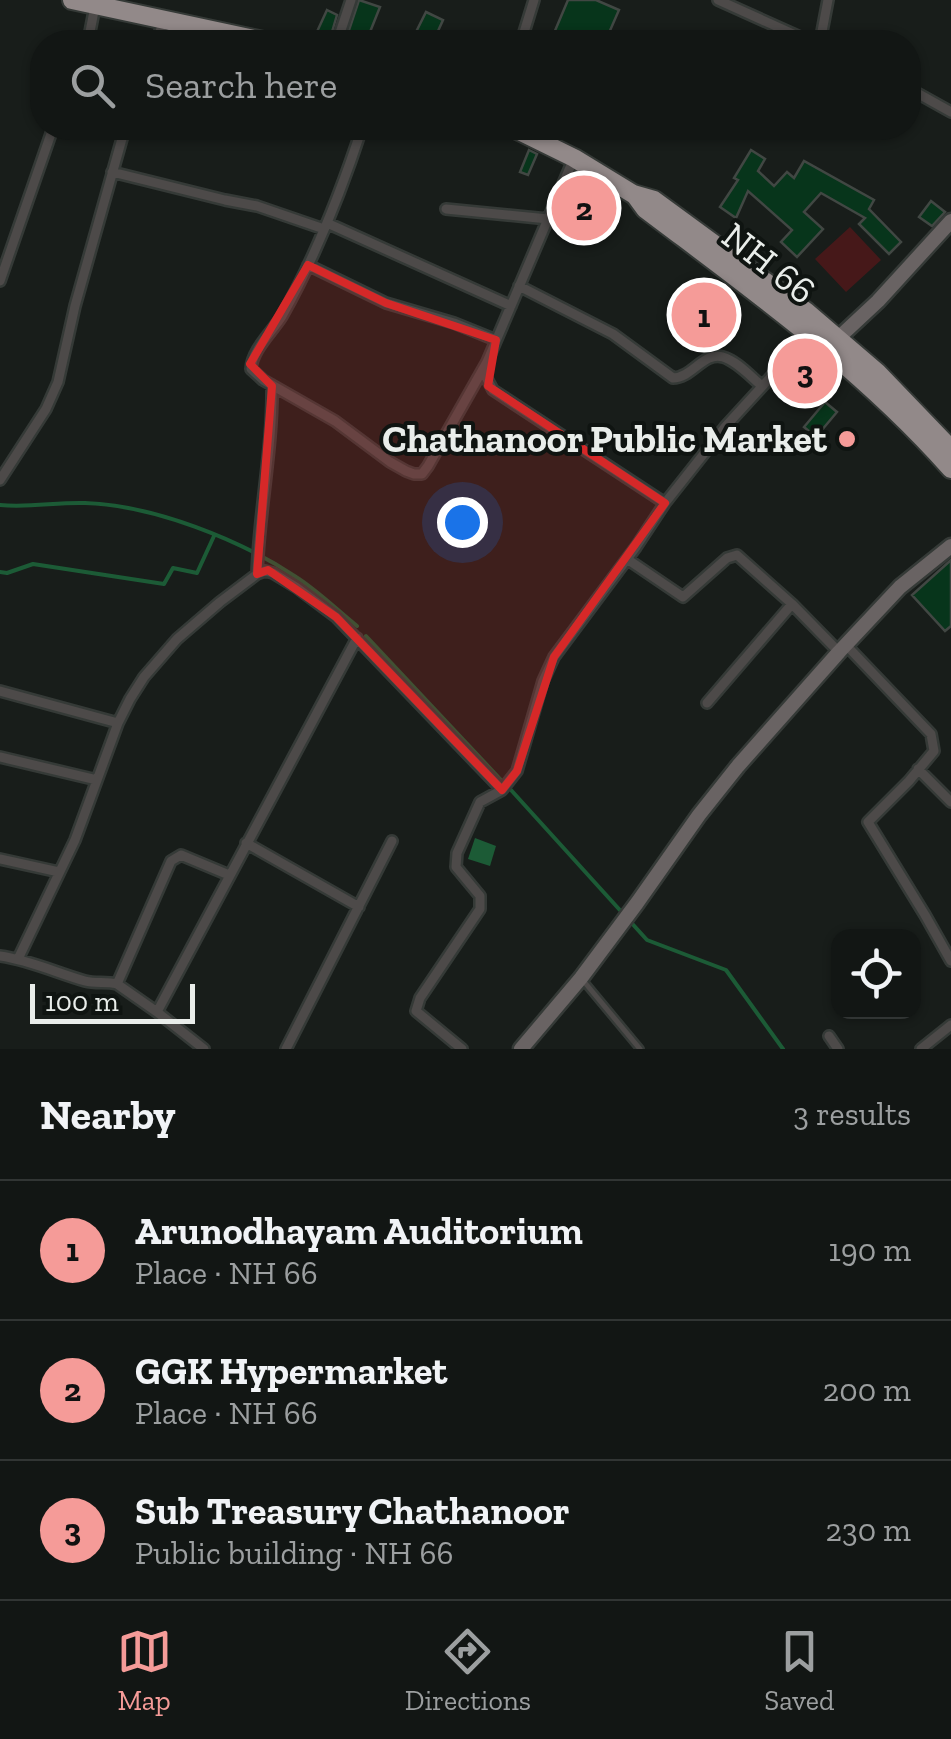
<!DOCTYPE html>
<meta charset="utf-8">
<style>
:root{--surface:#121614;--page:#1f2322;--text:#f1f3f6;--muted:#9c9fa0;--line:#313534;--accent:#f59b98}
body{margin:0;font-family:"Zilla Slab",serif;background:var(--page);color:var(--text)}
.controls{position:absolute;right:30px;bottom:30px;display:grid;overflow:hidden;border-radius:20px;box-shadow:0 2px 8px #0004}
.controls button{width:90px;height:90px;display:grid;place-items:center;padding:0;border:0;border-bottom:2px solid var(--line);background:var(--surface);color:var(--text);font:50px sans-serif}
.scale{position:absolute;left:30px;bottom:25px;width:165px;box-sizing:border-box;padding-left:10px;border:5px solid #e9edea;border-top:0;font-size:28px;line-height:35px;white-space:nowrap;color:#e9edea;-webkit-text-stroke:8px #0f1411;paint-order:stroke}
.you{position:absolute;left:462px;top:522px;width:35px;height:35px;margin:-25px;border:8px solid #fff;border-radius:50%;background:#1a73e8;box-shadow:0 0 0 15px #1a73e833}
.badge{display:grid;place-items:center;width:65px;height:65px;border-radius:50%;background:var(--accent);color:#111;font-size:32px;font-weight:700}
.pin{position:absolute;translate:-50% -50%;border:5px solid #fff;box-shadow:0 2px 10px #0006}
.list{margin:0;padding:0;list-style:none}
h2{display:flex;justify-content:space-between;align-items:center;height:130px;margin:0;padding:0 40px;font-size:42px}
h2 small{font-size:32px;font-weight:400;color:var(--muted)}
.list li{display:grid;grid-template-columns:65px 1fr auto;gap:30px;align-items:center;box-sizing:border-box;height:140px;padding:0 40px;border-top:2px solid var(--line)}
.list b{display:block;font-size:38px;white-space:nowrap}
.list p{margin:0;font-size:32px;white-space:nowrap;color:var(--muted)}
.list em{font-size:32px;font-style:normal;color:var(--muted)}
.icon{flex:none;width:55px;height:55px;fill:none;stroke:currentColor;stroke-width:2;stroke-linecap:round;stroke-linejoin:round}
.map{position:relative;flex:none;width:951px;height:1049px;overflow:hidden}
.search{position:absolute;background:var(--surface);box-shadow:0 2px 8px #0004;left:30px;right:30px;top:30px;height:110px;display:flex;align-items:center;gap:25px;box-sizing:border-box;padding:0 35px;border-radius:40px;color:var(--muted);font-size:38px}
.sheet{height:550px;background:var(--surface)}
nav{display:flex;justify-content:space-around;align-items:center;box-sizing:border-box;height:140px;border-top:2px solid var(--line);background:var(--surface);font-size:28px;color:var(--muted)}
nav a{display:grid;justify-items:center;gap:5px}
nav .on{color:var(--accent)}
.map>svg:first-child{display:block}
</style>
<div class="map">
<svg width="951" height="1049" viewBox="0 0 951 1049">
<rect width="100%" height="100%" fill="#181d1a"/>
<!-- green -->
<path fill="#461819" d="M850,227L881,260L846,292L815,259Z"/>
<!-- water -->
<path fill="#1c5b36" d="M475,838L496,846L490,866L468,859Z"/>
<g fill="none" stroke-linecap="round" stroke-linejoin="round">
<!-- stream -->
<path stroke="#1c5b36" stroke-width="4" d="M0,505C29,508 57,502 85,503C153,505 241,540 296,577C318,591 337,610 357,626
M0,572L7,573L33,564L164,584L173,568L197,573L214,536
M366,636L501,780
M511,790L647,940L726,970L783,1049"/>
</g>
<!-- building -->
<path fill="#07351b" stroke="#414743" stroke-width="2.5" d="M359,0L380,7L366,42H345Z
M568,0H596L619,10L605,42H577L554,33Z
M327,10L337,15L329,42L315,36Z
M426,12L443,20L433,42H411Z
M529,150L537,154L528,175L520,172Z
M751,150L765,159L758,171L774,186L787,172L794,178L804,161L874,200L869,209L901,242L889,254L859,224L865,218L821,193L804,212L823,229L797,257L781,242L792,230L748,191L736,218L720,207L738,180L734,178Z
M577,180L608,195L604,203L605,212L590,234L558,218Z
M931,201L945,212L932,226L919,217Z
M710,280L737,301L698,350L671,328Z
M808,351L825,366L801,392L784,377Z
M825,402L837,412L816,437L804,427Z
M951,560V626L945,631L912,595Z"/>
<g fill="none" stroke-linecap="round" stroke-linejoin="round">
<!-- lane casing -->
<g stroke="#353a37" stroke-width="10">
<path id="lane" d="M581,978L640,1049"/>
</g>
<!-- street casing -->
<g stroke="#353a37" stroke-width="14">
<path id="street" d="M718,0L811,42
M88,42L95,6
M156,42L165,18
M337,42L351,0
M521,42L534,0
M820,42L828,0
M908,88L951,112
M362,128C341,192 316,256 282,316C272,332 252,350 251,369L263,380L335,421L390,462L406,471L414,474H422L428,466L487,362
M574,158L487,362L486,377L493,390L665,503
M112,172L225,200L257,206L324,229
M446,209L548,219
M327,223L511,306
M308,265L386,303L454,323L496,340
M0,281L53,128
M519,286L613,334L673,378C692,378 704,351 723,357C737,361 751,377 762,386
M0,480L46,409L58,382L75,306L125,128
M627,559L683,597L727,558L737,555L792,604L839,652
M257,574C259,511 273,448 272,385
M846,645L931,734L934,751L909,781L868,822L925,915L951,961
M0,691L118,723
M707,703L792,604
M0,757L97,780
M918,769L951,802
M246,843L359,907
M0,859L59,872
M0,956C29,960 57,973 85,981C96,984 106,981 117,984L157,1012L204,1049
M18,959L75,840L118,723L130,699L144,677L177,639L220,602L257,574L265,571L273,573L296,587L336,617L502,790
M117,984L171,861L181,855L229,875
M157,1012L357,638
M829,1036L838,1049
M286,1049L392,841
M462,1049L416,1011L420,998L480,909V896L456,867L457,853L480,802L502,790L517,771L543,681L554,657L636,547L665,503L725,427L811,333
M921,1049L951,1025"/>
</g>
<!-- secondary casing -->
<g stroke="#353a37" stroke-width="19">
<path id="secondary" d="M833,343L878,301L951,221
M521,1049L581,978L637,903L699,815L738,766L839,652L900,587L951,546"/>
</g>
<!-- highway casing -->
<g stroke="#353a37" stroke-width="22">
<path id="highway" d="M72,0L268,42
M513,128L574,158L633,194L654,200L807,312L877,372L951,449
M634,194L645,209C752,290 862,368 951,469"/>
</g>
<!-- lane -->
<use href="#lane" stroke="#4d4a49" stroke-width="5"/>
<!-- street -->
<use href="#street" stroke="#4d4a49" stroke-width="9"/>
<!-- secondary -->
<use href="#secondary" stroke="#696363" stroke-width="14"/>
<!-- highway -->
<use href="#highway" stroke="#928989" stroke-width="18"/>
</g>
<!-- marked area -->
<path fill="#d62828" fill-opacity="0.2" stroke="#d62828" stroke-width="8" stroke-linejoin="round" d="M308,265L386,303L496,340L488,386L665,503L554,657L517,771L502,790L336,617L268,570L257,574L272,386L250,364Z"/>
<!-- markers -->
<circle fill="#f59b98" stroke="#0f1411" stroke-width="4" cx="847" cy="439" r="10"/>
<g text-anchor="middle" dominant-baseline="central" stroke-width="8" stroke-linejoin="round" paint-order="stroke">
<!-- street labels -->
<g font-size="38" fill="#e9edea" stroke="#0f1411">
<text transform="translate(769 263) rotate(38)">NH 66</text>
</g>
<!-- poi labels -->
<g font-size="38" font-weight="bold" fill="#e9edea" stroke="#0f1411" text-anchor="end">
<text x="827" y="439">Chathanoor Public Market</text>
</g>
</g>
</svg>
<div class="controls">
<button><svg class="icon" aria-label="locate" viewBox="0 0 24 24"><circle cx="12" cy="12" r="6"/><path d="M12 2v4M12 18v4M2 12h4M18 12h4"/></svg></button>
</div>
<div class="scale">100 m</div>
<div class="you"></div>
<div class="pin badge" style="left:704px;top:315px">1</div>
<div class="pin badge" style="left:584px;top:208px">2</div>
<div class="pin badge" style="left:805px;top:371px">3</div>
<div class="search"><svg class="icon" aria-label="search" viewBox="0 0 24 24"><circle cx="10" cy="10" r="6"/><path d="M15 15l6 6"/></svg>Search here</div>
</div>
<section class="sheet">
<h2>Nearby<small>3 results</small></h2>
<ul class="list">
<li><span class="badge">1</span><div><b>Arunodhayam Auditorium</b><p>Place · NH 66</p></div><em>190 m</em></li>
<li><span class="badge">2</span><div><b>GGK Hypermarket</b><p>Place · NH 66</p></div><em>200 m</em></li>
<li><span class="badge">3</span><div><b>Sub Treasury Chathanoor</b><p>Public building · NH 66</p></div><em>230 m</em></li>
</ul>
</section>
<nav>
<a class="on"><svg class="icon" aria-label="map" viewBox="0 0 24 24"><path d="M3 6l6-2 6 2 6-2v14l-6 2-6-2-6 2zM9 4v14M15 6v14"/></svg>Map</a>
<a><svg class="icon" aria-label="directions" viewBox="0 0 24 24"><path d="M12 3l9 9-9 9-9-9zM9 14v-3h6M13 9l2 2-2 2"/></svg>Directions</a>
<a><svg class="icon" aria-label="saved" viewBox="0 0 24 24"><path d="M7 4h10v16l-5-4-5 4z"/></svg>Saved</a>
</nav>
